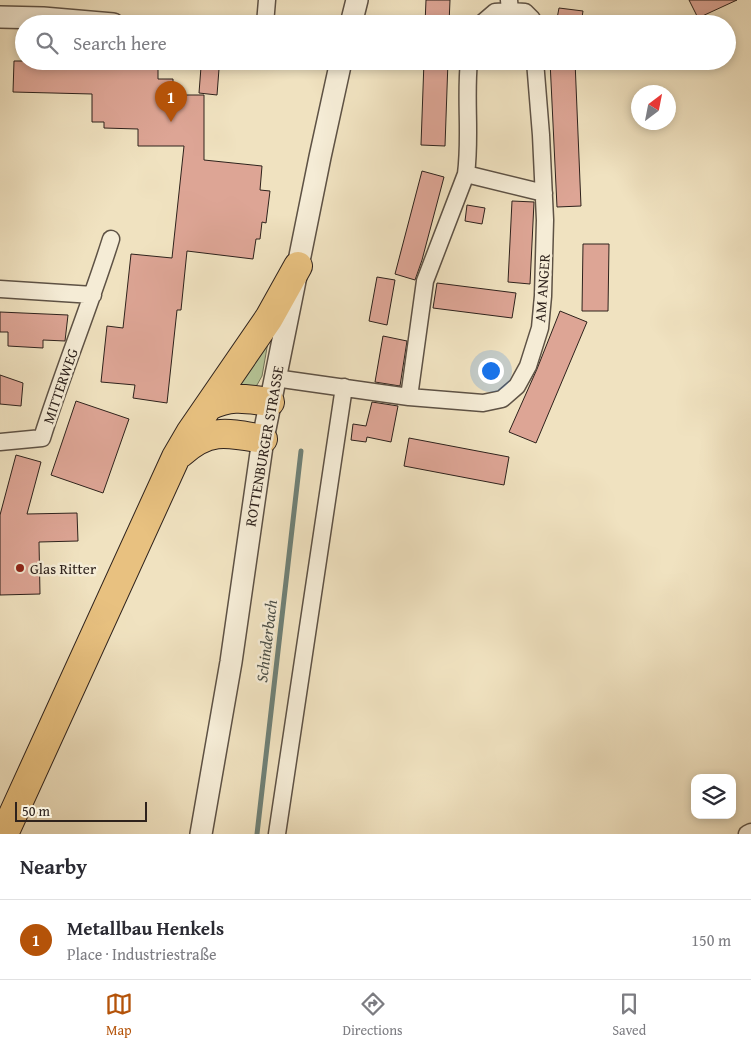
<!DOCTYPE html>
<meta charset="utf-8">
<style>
:root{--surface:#fff;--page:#f7f7f7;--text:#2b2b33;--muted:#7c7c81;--line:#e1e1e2;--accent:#b45309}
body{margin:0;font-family:"Gentium Book Plus",serif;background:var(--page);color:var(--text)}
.controls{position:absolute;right:15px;bottom:15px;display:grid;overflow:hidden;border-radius:10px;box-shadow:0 2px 8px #0003}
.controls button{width:45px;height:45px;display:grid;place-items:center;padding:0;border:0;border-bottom:1px solid var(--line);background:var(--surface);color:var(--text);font:25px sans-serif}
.compass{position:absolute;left:631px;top:85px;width:45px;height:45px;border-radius:50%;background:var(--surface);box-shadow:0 2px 8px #0003;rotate:32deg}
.scale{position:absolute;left:15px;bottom:12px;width:132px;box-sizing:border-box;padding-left:5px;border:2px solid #2e221c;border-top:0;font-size:14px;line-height:18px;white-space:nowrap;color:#2e221c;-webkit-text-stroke:4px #f5ecd6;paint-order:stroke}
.you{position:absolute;left:490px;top:370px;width:18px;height:18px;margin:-12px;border:4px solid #fff;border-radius:50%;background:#1a73e8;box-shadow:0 0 0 8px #1a73e833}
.badge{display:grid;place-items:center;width:32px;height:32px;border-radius:50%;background:var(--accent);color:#fff;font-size:16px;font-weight:700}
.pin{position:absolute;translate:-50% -41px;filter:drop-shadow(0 1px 2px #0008)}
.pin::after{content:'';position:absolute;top:26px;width:18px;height:15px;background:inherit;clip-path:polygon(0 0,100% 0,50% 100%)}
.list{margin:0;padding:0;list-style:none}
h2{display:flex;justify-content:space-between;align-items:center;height:65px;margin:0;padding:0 20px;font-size:21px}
h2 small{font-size:16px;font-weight:400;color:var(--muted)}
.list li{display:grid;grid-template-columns:32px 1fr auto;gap:15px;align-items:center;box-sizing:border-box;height:80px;padding:0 20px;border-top:1px solid var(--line)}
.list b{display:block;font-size:19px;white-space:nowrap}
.list p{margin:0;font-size:16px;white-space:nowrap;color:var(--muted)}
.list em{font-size:16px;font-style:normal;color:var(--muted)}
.icon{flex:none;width:28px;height:28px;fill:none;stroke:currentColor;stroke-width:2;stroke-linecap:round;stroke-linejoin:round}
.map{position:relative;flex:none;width:751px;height:834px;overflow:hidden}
.search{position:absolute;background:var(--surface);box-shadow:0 2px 8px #0003;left:15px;right:15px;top:15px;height:55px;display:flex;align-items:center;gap:12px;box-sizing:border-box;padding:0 18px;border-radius:28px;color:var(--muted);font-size:19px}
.sheet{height:145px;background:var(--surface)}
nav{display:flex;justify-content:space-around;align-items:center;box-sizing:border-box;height:70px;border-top:1px solid var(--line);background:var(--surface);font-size:14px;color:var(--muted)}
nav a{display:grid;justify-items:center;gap:2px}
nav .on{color:var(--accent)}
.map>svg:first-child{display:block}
</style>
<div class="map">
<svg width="751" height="834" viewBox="0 0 751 834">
<rect width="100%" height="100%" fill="#f0e2c0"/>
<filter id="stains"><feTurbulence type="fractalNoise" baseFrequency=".004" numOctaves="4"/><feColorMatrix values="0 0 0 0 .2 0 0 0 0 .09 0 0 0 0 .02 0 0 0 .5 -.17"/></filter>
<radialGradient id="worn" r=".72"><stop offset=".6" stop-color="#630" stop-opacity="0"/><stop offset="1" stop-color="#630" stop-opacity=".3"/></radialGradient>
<!-- green -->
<path fill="#b5c496" stroke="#727359" d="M265,338L268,342L262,376L257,385L252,388L237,389Z"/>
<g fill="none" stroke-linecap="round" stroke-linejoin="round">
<!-- stream -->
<path stroke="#6f8076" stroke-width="5" d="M257,834L301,451"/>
</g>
<!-- building -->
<path fill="#dda595" stroke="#2e221c" d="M426,0H450L449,24H425Z
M689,0H737L698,18Z
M559,8L583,11L581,24H556Z
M14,61H104V68H158V79H173V95H204V160L262,166L260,190L270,191L266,223L262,222L260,239H256L253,259L187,251L181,310H177L167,403L133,398L135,385L101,382L107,326L123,328L131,254L172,258L184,146H138V129L104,128V122H92V94L13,92Z
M424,61H448L445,146L421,145Z
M550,61H575L581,206L557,207Z
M201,67L219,69L217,95L199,93Z
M422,171L444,177L422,260L415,280L395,274Z
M512,201L534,202L530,284L508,282Z
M467,205L485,208L482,224L465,221Z
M583,244H609L608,311H582Z
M377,277L395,280L387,325L369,321Z
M437,283L516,293L512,318L433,308Z
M560,311L587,322L536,443L509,432L537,369Z
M0,312L68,315L65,341L43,340V348L8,346V332H0Z
M383,336L407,341L400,386L375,382Z
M0,375L23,383L21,406L0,404Z
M76,401L129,419L103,493L51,475Z
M372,402L398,406L391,442L367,437L366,442L351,440L353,424L366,426Z
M409,438L509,457L504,485L404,466Z
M16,455L41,462L27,514L77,513L78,541L39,542L40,594L0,595V515Z"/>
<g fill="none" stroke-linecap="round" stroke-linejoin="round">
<!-- minor casing -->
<g stroke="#5e5245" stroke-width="19">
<path id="minor" d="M509,0L510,11L525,12L532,19V24
M265,24L267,0
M481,24L495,12L510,11
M466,174L544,193
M0,289L93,295
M275,378L409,397L483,403L502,399L517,386L528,366L540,328L543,296L545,220L541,135L535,61
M409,397L425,281L466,174C471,136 465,99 469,61
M0,442L42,438C63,371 90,306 111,239
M277,834L344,387
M747,834L751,832"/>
</g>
<!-- tertiary casing -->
<g stroke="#5e5245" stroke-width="24">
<path id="tertiary" d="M0,17L43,18L113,24
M351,24L357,0
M201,834L231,662L263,439L320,157L341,61"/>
</g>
<!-- trunk casing -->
<g stroke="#2e221c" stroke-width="30">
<path id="trunk" d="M209,406C233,395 245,399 270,402
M181,453C209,427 229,433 263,439
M4,834L176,457L190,433L269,318L298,266"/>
</g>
<!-- minor -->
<use href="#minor" stroke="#f5ecd6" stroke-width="16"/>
<!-- tertiary -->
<use href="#tertiary" stroke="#f5ecd6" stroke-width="21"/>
<!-- trunk -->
<use href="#trunk" stroke="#e8c180" stroke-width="28"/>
</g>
<!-- markers -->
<circle fill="#8f2418" stroke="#f5ecd6" stroke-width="2" cx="20" cy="568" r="5"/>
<g text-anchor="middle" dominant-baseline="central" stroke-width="5" stroke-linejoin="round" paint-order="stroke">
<!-- street labels -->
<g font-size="15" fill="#2e221c" stroke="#f5ecd6">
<text transform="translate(542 288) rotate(-86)">AM ANGER</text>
<text transform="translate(60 386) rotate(-71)">MITTERWEG</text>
<text transform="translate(264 446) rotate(-80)">ROTTENBURGER STRASSE</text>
</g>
<!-- poi labels -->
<g font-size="15" fill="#2e221c" stroke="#f5ecd6" text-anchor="start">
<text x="30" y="568">Glas Ritter</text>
</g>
<!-- water labels -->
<g font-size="16" font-style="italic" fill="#4e5149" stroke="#f5ecd6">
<text transform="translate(266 641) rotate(-83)">Schinderbach</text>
</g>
</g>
<rect width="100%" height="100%" filter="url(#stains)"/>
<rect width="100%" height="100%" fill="url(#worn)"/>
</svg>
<div class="controls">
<button><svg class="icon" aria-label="layers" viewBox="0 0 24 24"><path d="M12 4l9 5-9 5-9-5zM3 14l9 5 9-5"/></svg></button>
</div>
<svg class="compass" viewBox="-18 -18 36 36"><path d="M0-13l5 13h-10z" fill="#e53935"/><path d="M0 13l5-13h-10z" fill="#7c7c81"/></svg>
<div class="scale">50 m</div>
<div class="you"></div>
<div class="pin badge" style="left:171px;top:122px">1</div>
<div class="search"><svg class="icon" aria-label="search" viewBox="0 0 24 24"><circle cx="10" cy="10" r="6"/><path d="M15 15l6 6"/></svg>Search here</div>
</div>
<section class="sheet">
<h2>Nearby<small></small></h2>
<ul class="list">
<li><span class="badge">1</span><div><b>Metallbau Henkels</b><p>Place · Industriestraße</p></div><em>150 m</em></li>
</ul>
</section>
<nav>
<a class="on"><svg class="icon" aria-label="map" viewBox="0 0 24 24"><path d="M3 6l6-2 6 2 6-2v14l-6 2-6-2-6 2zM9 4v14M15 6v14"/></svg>Map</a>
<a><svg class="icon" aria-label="directions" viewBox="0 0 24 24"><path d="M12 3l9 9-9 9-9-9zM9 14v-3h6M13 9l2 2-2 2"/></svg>Directions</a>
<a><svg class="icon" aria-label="saved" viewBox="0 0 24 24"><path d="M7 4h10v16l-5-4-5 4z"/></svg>Saved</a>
</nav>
